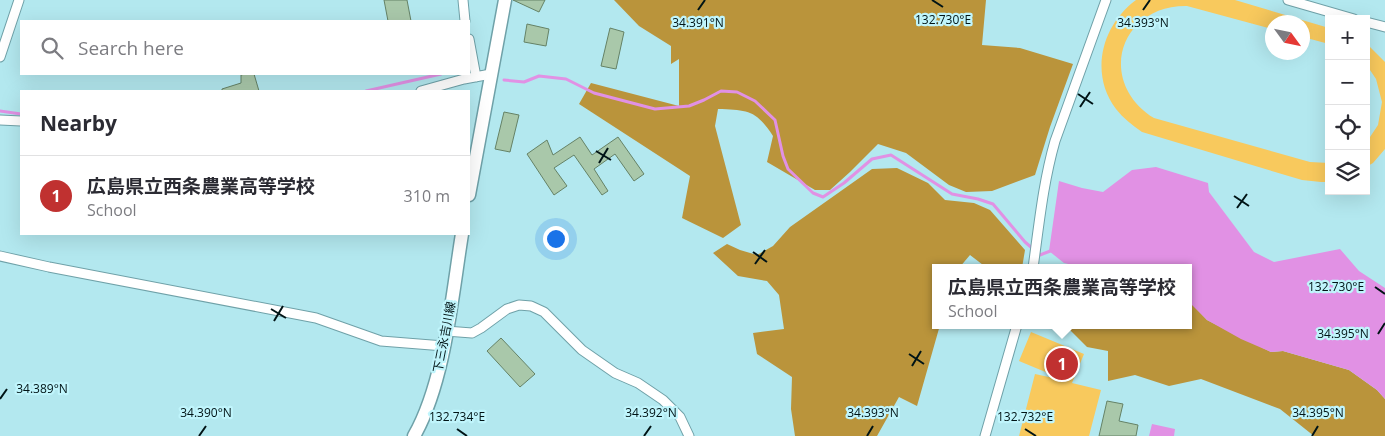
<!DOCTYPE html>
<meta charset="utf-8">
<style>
:root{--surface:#fff;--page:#f2f2f3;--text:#2b2b33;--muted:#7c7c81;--line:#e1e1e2;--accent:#c03130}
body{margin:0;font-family:"Open Sans","Noto Sans JP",sans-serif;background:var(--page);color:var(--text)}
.controls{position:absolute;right:15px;top:15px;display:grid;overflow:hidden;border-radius:0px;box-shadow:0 5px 20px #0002}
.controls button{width:45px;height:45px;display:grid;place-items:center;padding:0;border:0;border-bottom:1px solid var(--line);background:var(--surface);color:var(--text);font:25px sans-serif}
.compass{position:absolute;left:1265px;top:15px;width:45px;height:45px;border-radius:50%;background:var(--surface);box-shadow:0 5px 20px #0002;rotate:123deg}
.you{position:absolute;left:555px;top:238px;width:18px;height:18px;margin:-12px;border:4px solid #fff;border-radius:50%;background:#1a73e8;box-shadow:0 0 0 8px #1a73e833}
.badge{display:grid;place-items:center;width:32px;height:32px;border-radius:50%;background:var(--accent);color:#fff;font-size:16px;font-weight:700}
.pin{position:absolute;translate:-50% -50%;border:2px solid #fff;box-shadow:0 1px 5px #0006}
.popup{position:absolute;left:932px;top:264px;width:260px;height:65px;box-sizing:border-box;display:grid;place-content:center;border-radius:0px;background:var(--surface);filter:drop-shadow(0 1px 4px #0005);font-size:16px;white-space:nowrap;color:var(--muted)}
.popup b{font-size:19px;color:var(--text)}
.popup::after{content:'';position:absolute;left:50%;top:100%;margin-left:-10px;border:10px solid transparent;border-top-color:var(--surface)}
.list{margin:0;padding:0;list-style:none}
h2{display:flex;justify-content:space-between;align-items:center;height:65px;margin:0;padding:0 20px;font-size:21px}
h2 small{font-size:16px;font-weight:400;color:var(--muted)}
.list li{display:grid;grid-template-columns:32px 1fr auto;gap:15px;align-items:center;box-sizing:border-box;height:80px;padding:0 20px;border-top:1px solid var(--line)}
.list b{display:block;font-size:19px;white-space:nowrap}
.list p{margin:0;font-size:16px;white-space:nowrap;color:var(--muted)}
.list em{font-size:16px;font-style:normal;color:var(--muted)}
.icon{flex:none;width:28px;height:28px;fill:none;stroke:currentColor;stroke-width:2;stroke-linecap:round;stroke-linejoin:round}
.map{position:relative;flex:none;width:1385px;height:436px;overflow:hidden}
.search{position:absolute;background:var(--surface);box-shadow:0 5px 20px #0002;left:20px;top:20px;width:450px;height:55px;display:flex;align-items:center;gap:12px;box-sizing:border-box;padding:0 18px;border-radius:0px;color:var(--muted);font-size:19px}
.panel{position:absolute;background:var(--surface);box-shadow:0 5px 20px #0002;left:20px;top:90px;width:450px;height:145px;border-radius:0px}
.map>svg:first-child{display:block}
</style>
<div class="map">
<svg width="1385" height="436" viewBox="0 0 1385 436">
<rect width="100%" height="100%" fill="#b3e8ef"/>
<!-- green -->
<path fill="#f8c95d" d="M1136,0H1235L1329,28V44L1303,37L1302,22H1272V29L1187,6C1119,5 1096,82 1154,118L1310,162L1329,163V182H1321L1302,180L1142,132C1132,125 1123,118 1116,109C1089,73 1102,25 1136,0Z
M1366,43L1385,62V149L1373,163L1366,167V143L1378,125L1382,102L1376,79L1366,64Z
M1031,332L1084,354L1072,383L1101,390L1089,436H1019L1035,374L1067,381L1019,361Z"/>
<!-- forest -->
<path fill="#ba943b" d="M614,0H986L982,45L1020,48L1073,64L1050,127L1035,175L992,191L966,192L949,185L906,153L878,144L850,172L830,190H815L767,162L773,136C756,110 748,110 718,109L715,126L741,225L723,238L682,218L690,176L579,104L591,83L679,106V59L671,64V46L639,26Z
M897,168L928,183L945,200L974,203L990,210L1025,250L1022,268H987L970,255L959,268H936V325H940L917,406L899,397L877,436H795L791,409L792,377L757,354L753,333L784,329L779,295L767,281L738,276L713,253L727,244L740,250L757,255L773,246L790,227L872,169Z
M1188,299L1190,302L1207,320L1271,352L1283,351L1349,370L1377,390L1385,399V436H1314L1280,409L1201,379L1169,386L1135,375L1108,381V351L1087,347L1065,325H1188Z"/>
<!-- water -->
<path fill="#e191e4" d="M1156,167L1208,183L1209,192L1254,252L1274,262L1340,249L1359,271L1385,288V399L1377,390L1349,370L1283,351L1271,352L1241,339L1207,320L1189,302L1188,299V268H1085L1064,263L1049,251L1059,181L1082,188L1103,192L1132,170Z
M1152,424L1175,429L1174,436H1149Z"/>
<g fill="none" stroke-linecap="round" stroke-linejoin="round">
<!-- stream -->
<path stroke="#e191e4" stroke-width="3" d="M504,80L524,82L539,76L566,79L594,93L655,109L689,106L704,100L721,91L737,92L755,101L775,120L783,156L788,169L813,193L823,197L844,183L872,159L891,155L952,194L978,199L993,204L1025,242L1040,255L1053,250
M366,91L441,74
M0,111L21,114"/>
</g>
<!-- building -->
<path fill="#a9c8aa" stroke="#658266" d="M384,0H407L411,21H388Z
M513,0H545L539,12Z
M527,24L549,29L546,46L524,42Z
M610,28L624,32L616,69L601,66Z
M245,74H254L259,91H222V89L241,83V75Z
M504,112L519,115L510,152L495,149Z
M580,137L592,155L618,137L644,174L634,181L615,154L594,169L608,191L602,195L574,155L554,168L567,186L554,195L527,154L547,140L553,155Z
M501,338L535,374L520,387L487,351Z
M1107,401L1123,404L1119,421L1138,425L1136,436H1099Z"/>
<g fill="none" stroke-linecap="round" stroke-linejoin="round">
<!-- minor casing -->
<g stroke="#6fa1a8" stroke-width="11">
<path id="minor" d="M463,0L465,21
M1288,0L1354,19
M1366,22L1385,27
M469,39L476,77
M0,57L19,0
M421,91L464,79L491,74
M0,120L21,121
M0,256L49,267L316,318L381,341L444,346
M1033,268C1039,225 1043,183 1055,141L1106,0
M446,331L472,333L481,328L507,309L519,305L531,306L544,312L582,350L615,373L638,383L663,400L680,417L689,436
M985,436L1017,325"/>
</g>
<!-- secondary casing -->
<g stroke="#6fa1a8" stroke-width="15">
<path id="secondary" d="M469,195L505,0
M414,436C445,382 452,295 462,234"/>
</g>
<!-- minor -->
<use href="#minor" stroke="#fff" stroke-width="9"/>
<!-- secondary -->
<use href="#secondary" stroke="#fff" stroke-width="12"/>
</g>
<!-- ticks -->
<path fill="none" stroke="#011416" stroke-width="2" d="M932,0L943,7M698,10L705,0M1143,10L1150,0M1078,94L1093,104M1080,107L1090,92M596,151L611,160M599,163L608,148M1234,196L1249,206M1237,208L1247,194M753,252L767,262M755,264L765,250M1375,287L1385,294M271,309L286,318M274,321L283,306M1378,334L1385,323M909,354L924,364M912,366L921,351M0,399L7,389M457,429L467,436M1025,429L1036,436M199,436L206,426M644,436L651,426M867,436L873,426M1312,436L1318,426"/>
<g text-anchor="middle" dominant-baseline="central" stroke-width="4.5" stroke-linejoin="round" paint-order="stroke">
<!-- street labels -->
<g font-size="12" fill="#011416" stroke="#c0f5fc">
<text transform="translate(444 337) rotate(-79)">下三永吉川線</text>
</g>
</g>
<g font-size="12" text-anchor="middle" fill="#011416" stroke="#c0f5fc" stroke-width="4.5" stroke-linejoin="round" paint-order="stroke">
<text x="943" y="24">132.730°E</text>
<text x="698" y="27">34.391°N</text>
<text x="1143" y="27">34.393°N</text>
<text x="1336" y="291">132.730°E</text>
<text x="1343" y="338">34.395°N</text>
<text x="42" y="393">34.389°N</text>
<text x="206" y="417">34.390°N</text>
<text x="651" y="417">34.392°N</text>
<text x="873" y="417">34.393°N</text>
<text x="1318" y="417">34.395°N</text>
<text x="457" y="421">132.734°E</text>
<text x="1025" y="421">132.732°E</text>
</g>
</svg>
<div class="controls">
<button>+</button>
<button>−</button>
<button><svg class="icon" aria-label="locate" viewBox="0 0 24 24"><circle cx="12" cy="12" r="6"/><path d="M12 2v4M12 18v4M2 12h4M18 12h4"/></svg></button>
<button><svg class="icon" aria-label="layers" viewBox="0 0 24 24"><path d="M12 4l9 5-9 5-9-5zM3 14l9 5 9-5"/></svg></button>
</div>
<svg class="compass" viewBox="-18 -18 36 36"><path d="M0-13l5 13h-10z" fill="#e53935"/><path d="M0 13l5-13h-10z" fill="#7c7c81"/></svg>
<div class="you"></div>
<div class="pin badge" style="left:1062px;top:364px">1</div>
<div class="popup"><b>広島県立西条農業高等学校</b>School</div>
<div class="search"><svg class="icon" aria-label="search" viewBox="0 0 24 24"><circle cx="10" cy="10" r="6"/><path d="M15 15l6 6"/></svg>Search here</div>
<section class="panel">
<h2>Nearby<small></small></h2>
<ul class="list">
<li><span class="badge">1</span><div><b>広島県立西条農業高等学校</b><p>School</p></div><em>310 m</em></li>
</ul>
</section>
</div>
